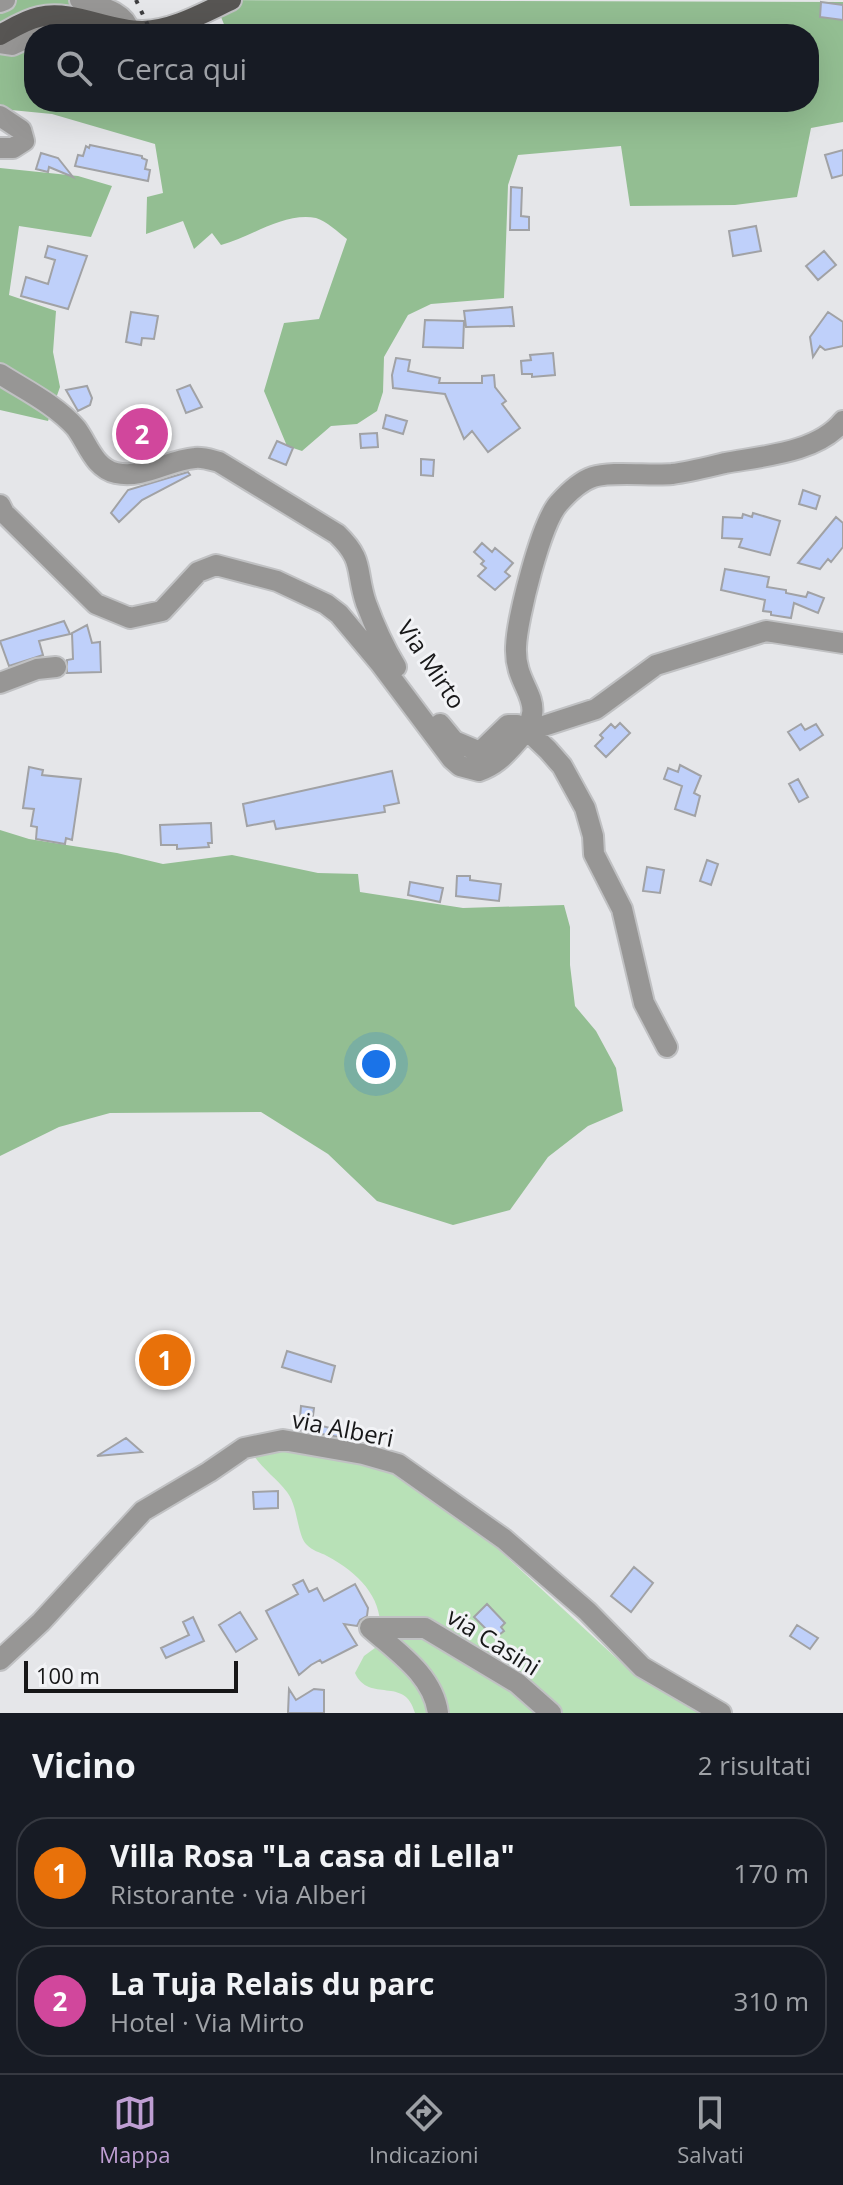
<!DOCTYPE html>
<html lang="it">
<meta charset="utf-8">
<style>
:root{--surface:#171b24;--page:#242831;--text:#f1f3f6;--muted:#9ea1a6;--line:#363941;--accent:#be9ed2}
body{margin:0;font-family:"Open Sans",sans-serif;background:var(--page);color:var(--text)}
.scale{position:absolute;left:24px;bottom:20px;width:214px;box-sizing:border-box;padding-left:8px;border:4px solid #171718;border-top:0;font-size:22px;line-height:28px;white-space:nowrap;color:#171718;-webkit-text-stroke:6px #f2f3f6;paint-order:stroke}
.you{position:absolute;left:376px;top:1064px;width:28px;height:28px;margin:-20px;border:6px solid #fff;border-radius:50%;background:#1a73e8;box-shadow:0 0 0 12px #1a73e833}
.badge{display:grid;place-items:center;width:52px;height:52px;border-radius:50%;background:var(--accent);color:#fff;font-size:26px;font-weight:700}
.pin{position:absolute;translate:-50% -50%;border:4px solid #fff;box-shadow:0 2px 8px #0006}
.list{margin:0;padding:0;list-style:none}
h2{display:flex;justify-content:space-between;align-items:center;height:104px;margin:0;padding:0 32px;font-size:34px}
h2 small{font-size:26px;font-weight:400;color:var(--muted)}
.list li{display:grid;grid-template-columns:52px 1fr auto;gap:24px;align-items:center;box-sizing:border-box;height:112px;margin:0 16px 16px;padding:0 16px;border:2px solid var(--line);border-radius:32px}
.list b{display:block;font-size:30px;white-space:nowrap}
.list p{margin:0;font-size:26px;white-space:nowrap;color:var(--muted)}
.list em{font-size:26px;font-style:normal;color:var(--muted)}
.icon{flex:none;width:44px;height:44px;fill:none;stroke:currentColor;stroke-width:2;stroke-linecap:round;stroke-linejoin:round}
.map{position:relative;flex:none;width:843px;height:1713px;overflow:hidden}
.search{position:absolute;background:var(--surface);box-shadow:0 8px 32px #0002;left:24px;right:24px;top:24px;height:88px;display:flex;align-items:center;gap:20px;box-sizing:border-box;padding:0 28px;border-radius:32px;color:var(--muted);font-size:30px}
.sheet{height:360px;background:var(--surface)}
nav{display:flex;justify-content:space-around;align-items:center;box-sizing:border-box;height:112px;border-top:2px solid var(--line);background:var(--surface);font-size:22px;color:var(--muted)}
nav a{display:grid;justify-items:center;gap:4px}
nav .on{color:var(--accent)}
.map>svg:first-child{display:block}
</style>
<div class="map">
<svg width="843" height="1713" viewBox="0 0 843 1713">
<rect width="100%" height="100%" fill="#e5e6e9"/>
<!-- green -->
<path fill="#b8e1b7" d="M277,1446L388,1468L484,1536L627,1668L700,1713H415C405,1675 369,1704 355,1673L364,1656L379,1645C387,1603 364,1576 327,1556C320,1552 312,1551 306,1544C297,1534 298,1506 287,1492C277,1479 264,1470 254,1456Z"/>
<!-- forest -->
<path fill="#93be92" d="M0,0H102L96,34H34V102H809V34H228L214,0L843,2V122L811,128L797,197L735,205L630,206L621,146L518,155L508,185L504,298L431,304L408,315L384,357L383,392L377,411L357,424L331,426L302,451L287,446L264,391L284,323L319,319L347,239C338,232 326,221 316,218C284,212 251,237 221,245L212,233L194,249L183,221L146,234L147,197L163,193L155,144L52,114L11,110L0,107Z
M0,168L78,176L112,186L91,237L19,226L9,295L56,311L53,352L60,387L48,421L0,410Z
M0,830L29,839L117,853L163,864L232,855L318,873L358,874L360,892L463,908L564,905L570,927V965L575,1006L596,1031L616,1068L623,1111L588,1126L548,1157L510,1210L453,1225L377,1201L328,1154L261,1112L110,1113L59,1127L0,1156Z"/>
<!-- building -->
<path fill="#bfd0fa" stroke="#a1a2a5" stroke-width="2" d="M821,2L843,5V20L820,17Z
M90,145L142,156V158L147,160L145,169L150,170L148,181L75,166L78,155L83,156L86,146L89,148Z
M843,150V175L832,178L825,155Z
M41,153L58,158L73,177L49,167L48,172L36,169Z
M511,187L522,188L521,216L529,217V230H510Z
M756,226L761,251L733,256L729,231Z
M48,246L87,256L68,309L21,296L26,277L48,284L55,260L45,257Z
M824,251L836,265L818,280L806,266Z
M512,307L514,326L466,327L464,311Z
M131,312L158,316L154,339L142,338L141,345L126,342Z
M828,312L843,322V346L825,350L820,346L813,357L810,337Z
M425,320L464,321L463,348L423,347Z
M553,353L555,375L532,377V374H522L521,361L531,360L530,355Z
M396,358L410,360L408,371L440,378L439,383H482V376L494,375L495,387L506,401L502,404L520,428L488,452L472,431L464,439L445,394L393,388L392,375Z
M190,385L202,407L186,413L177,390Z
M87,386L92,398L90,405L78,411L66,390Z
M386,415L407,421L403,434L383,428Z
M377,433L378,447L361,448L360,434Z
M277,441L293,448L286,465L269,458Z
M421,459L434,460L433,476L421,475Z
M188,472L190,475L142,500L119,522L111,513L128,490Z
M803,490L820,496L816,509L799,504Z
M753,513L780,521L770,555L739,547L742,539L722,538L723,517L742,518L743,514L752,517Z
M836,517L843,523V547L831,562L828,559L820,569L798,563Z
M482,543L492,552L495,548L513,563L505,572L510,576L495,590L478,576L486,568L481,564L484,561L474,552Z
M725,569L769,577L767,587L786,590V593L806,597L808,592L824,598L818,613L794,603L791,618L771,615V612L763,611L765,600L721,590Z
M64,621L70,634L39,641L43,655L9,666L0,641Z
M87,625L92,643L100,642L101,672L67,673V660L73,659L72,633Z
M620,723L630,733L606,757L595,746L603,738L600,735L611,724L615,728Z
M801,724L805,730L816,724L823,735L800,750L788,732Z
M680,765L701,776L694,793L700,796L695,816L675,809L682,786L664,779L668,768L678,772Z
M29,767L43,770L42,775L81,779L72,840L66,838L65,844L36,839L37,827L31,826L34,809L23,808Z
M392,771L399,803L384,806L385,812L276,829L274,821L247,826L243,804Z
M798,779L808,797L799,802L789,784Z
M211,823L212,843H208L209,847L177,849V845H161L160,825Z
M707,860L718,864L711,885L700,881Z
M647,867L664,870L660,893L643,891Z
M457,876H470V880L501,884L499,901L456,896Z
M410,882L443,888L440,902L408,895Z
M178,1348L180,1368L152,1371L150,1351Z
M287,1351L335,1366L331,1382L282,1367Z
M301,1406L314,1408L312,1423L340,1431L339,1437L299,1430Z
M126,1438L142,1452L97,1456Z
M278,1491V1508L254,1509L253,1492Z
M634,1567L653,1583L631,1612L611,1596Z
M303,1580L309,1592L317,1588L324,1601L355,1584L368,1608L367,1616L360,1620L357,1626L344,1624L357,1645L322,1663L320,1660L311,1665L299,1675L266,1611L298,1594L293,1585Z
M487,1604L505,1623L501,1627L504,1631L495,1638L474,1617Z
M240,1612L257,1639L236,1652L219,1625Z
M193,1617L204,1641L166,1658L161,1648L189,1635L183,1622Z
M797,1625L818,1638L810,1649L790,1636Z
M289,1689L296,1700L314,1689L324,1690V1713H288Z"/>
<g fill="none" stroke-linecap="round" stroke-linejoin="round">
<!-- minor casing -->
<g stroke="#c0c1c3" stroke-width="24">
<path id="minor" d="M80,0C98,7 124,10 129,30
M0,2L5,0
M36,34H62
M0,43L12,45L34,35
M0,116L21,130L24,141L13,148H0
M0,374C25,390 56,405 76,428C88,444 94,468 116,473C144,479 168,460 195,458C203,457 211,460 219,462L337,534C365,561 355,570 366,603C374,625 384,647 396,667
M0,505L4,513L96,604L130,618L162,611L198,572L216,565L277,581L326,604L339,614L380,663L452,759L460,766L479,771C494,766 503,757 513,746C556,700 514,694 516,647C517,619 541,522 559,503C567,494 581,481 593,477C611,471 650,476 672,474C689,472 708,467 725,463C763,456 817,453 843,421
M0,683L37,669L56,667
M440,724L454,741L480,752L508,725H517L528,731L548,750L562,766L585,808L593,836L594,854L622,909L644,1003L667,1047
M528,731L596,709L656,665L766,631L843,643
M0,1660L41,1622L143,1511L209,1472L244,1448L283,1440L363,1454L398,1464L504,1539L587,1611L642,1667L721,1713
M438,1713C433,1675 397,1652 370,1628H425L517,1683L551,1713"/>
</g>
<!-- major casing -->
<g stroke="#c0c1c3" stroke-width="24">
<path id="major" d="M0,35C13,28 25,20 39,17C73,9 109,32 143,31C174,30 203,13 231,0"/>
</g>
<!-- minor -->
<use href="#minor" stroke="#979695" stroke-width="20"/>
<!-- major -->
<use href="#major" stroke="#575553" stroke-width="20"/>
<!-- rail -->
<path stroke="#3d3d3f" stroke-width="4" stroke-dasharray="4 8" stroke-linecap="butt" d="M136,0L152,34"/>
</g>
<g text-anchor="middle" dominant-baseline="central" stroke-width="6" stroke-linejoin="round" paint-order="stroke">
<!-- street labels -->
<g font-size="24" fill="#171718" stroke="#f2f3f6">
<text transform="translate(432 664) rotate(56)">Via Mirto</text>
<text transform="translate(343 1428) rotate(11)">via Alberi</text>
<text transform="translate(494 1641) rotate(32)">via Casini</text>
</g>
</g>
</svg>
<div class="scale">100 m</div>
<div class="you"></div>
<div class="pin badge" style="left:165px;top:1360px;background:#e8710a">1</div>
<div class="pin badge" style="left:142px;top:434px;background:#d1479c">2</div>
<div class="search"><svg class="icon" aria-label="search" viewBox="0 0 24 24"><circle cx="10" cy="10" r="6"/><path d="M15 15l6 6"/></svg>Cerca qui</div>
</div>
<section class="sheet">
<h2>Vicino<small>2 risultati</small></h2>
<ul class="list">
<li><span class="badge" style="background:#e8710a">1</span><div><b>Villa Rosa &quot;La casa di Lella&quot;</b><p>Ristorante · via Alberi</p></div><em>170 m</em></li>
<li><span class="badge" style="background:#d1479c">2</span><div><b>La Tuja Relais du parc</b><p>Hotel · Via Mirto</p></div><em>310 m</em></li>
</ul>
</section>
<nav>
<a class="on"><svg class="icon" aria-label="map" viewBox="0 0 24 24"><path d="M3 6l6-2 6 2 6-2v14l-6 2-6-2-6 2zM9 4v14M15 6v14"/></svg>Mappa</a>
<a><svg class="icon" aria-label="directions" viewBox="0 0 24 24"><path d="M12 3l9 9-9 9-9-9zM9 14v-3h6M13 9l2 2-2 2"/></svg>Indicazioni</a>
<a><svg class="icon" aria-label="saved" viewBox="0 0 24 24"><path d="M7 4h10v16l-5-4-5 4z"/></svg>Salvati</a>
</nav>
